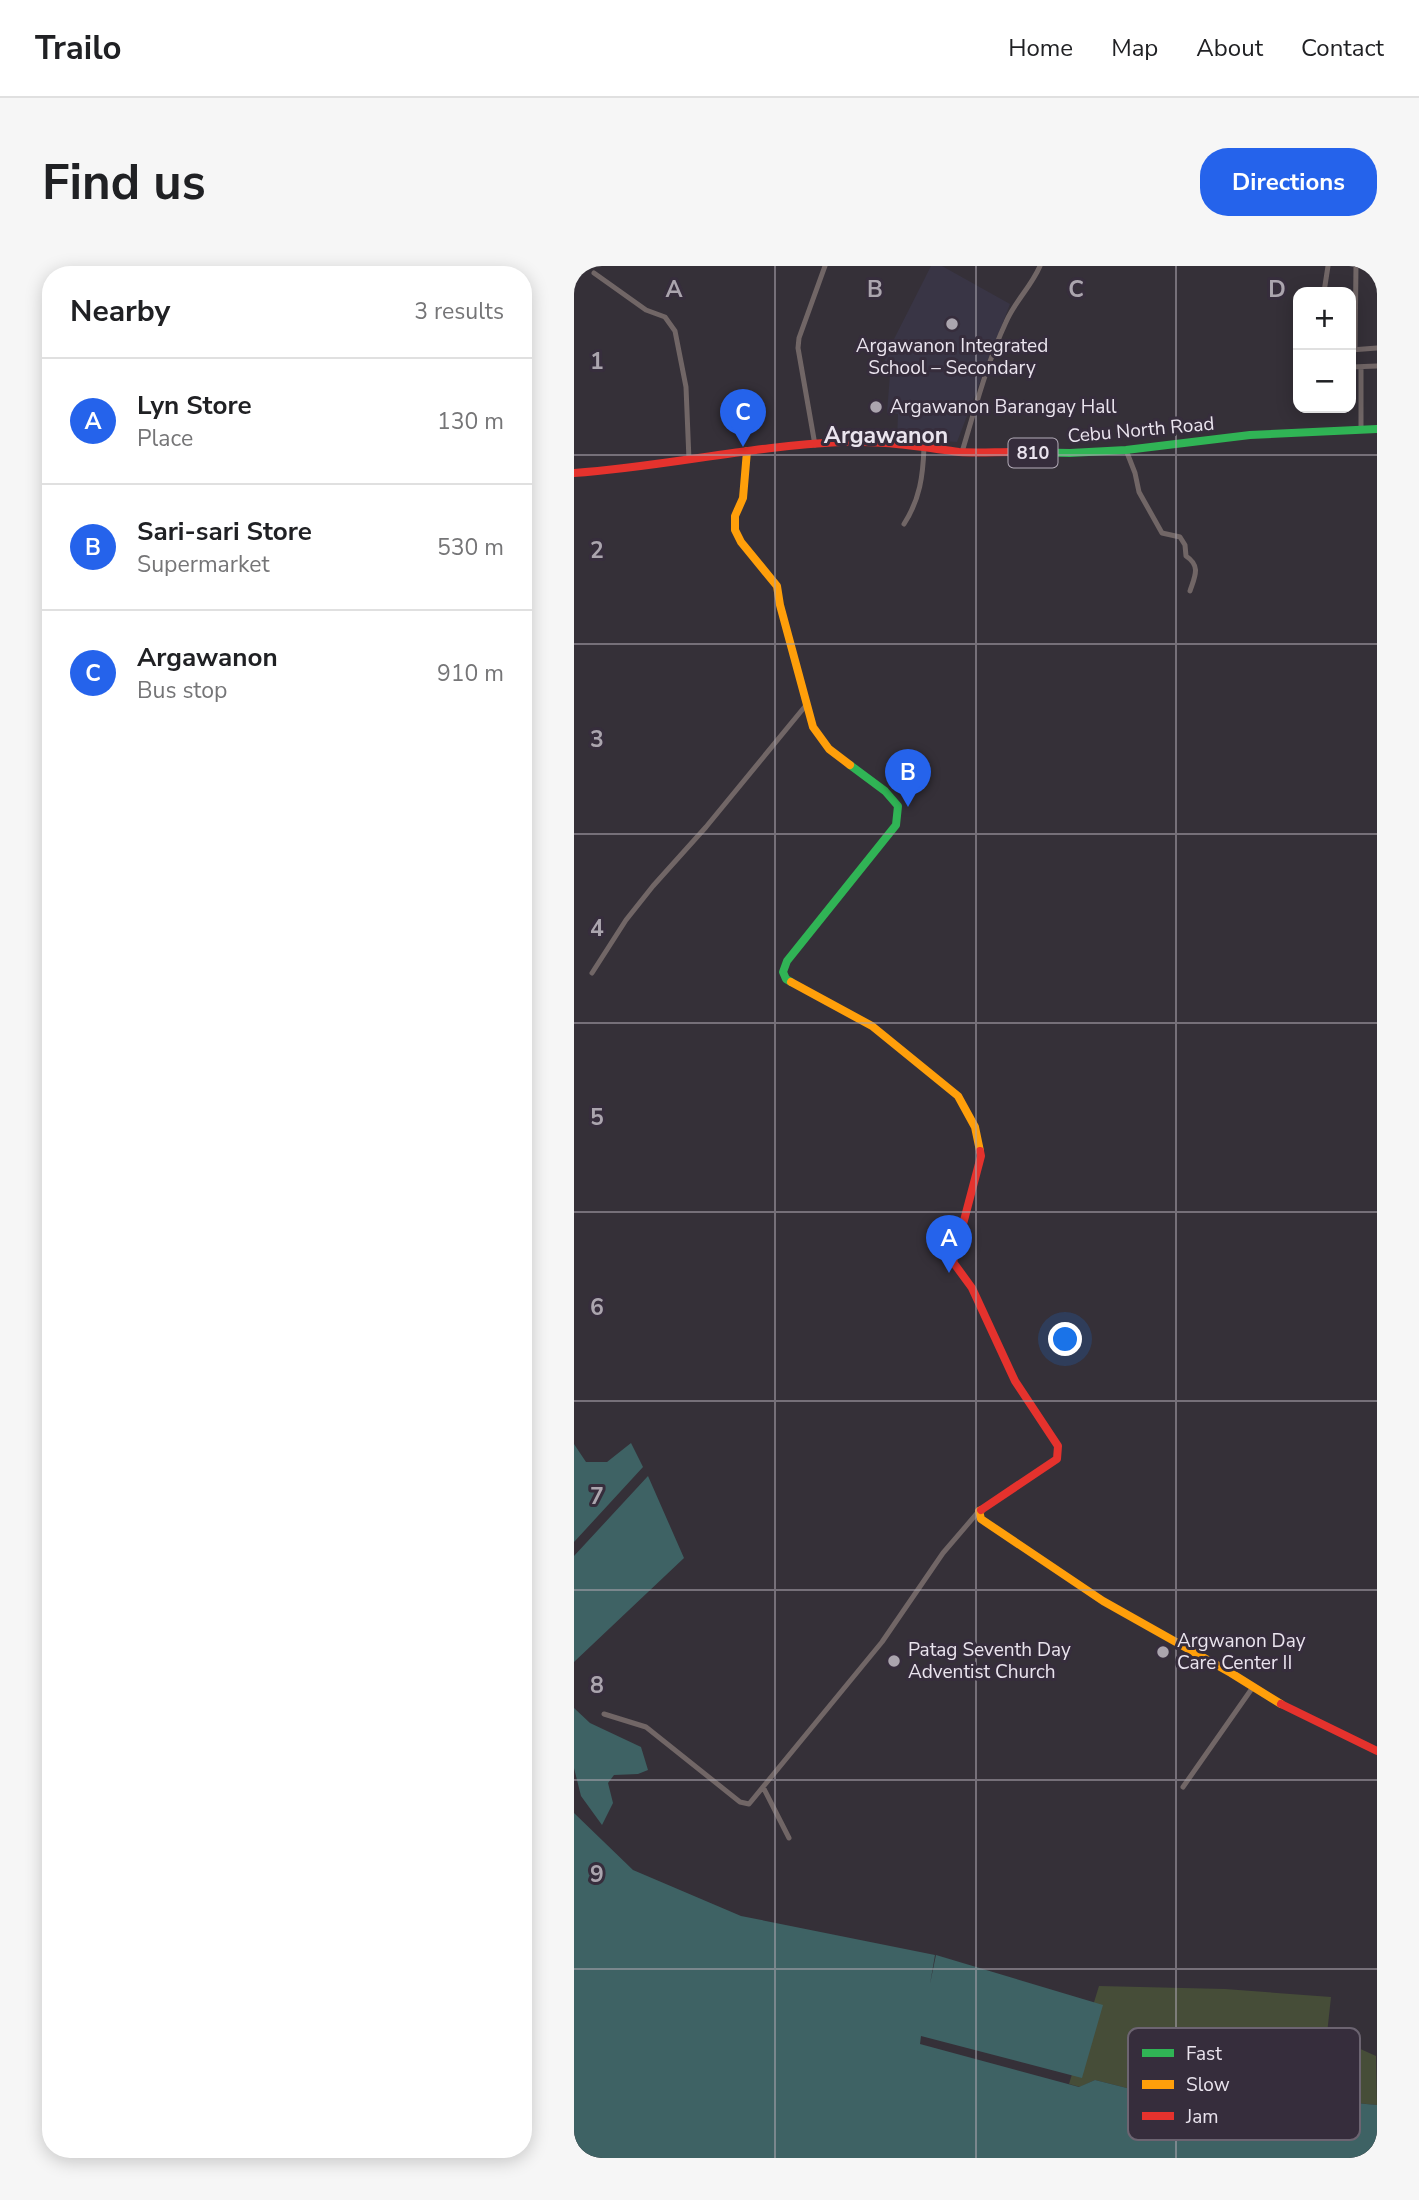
<!DOCTYPE html>
<meta charset="utf-8">
<style>
:root{--surface:#fff;--page:#f6f6f6;--text:#202124;--muted:#757577;--line:#e0e0e0;--accent:#2563eb}
body{margin:0;font-family:"Nunito Sans",sans-serif;background:var(--page);color:var(--text)}
.controls{position:absolute;right:21px;top:21px;display:grid;overflow:hidden;border-radius:14px;box-shadow:0 4px 18px #0003}
.controls button{width:63px;height:63px;display:grid;place-items:center;padding:0;border:0;border-bottom:2px solid var(--line);background:var(--surface);color:var(--text);font:35px sans-serif}
.you{position:absolute;left:492px;top:1074px;width:24px;height:24px;margin:-18px;border:5px solid #fff;border-radius:50%;background:#1a73e8;box-shadow:0 0 0 10px #1a73e833}
.badge{display:grid;place-items:center;width:46px;height:46px;border-radius:50%;background:var(--accent);color:#fff;font-size:23px;font-weight:700}
.pin{position:absolute;translate:-50% -58px;filter:drop-shadow(0 2px 4px #0008)}
.pin::after{content:'';position:absolute;top:37px;width:24px;height:21px;background:inherit;clip-path:polygon(0 0,100% 0,50% 100%)}
.list{margin:0;padding:0;list-style:none}
h2{display:flex;justify-content:space-between;align-items:center;height:91px;margin:0;padding:0 28px;font-size:30px}
h2 small{font-size:23px;font-weight:400;color:var(--muted)}
.list li{display:grid;grid-template-columns:46px 1fr auto;gap:21px;align-items:center;box-sizing:border-box;height:126px;padding:0 28px;border-top:2px solid var(--line)}
.list b{display:block;font-size:26px;white-space:nowrap}
.list p{margin:0;font-size:23px;white-space:nowrap;color:var(--muted)}
.list em{font-size:23px;font-style:normal;color:var(--muted)}
.map{position:relative;flex:none;width:803px;height:1892px;overflow:hidden;border-radius:28px}
header{display:flex;align-items:center;gap:42px;box-sizing:border-box;height:98px;padding:0 35px;background:var(--surface);border-bottom:2px solid var(--line)}
header strong{font-size:33px}
nav{display:flex;gap:38px;margin-inline-start:auto;font-size:24px}
.intro{display:flex;align-items:center;justify-content:space-between;box-sizing:border-box;height:168px;padding:0 42px}
h1{margin:0;font-size:49px}
.button{padding:18px 32px;border-radius:28px;background:var(--accent);color:#fff;font-size:24px;font-weight:700}
main{display:flex;gap:42px;padding:0 42px}
aside{flex:1;background:var(--surface);border-radius:28px;box-shadow:0 4px 18px #0003}
.map>svg:first-child{display:block}
</style>
<header>
<strong>Trailo</strong>
<nav><a>Home</a><a>Map</a><a>About</a><a>Contact</a></nav>
</header>
<div class="intro"><h1>Find us</h1><a class="button">Directions</a></div>
<main>
<aside>
<h2>Nearby<small>3 results</small></h2>
<ul class="list">
<li><span class="badge">A</span><div><b>Lyn Store</b><p>Place</p></div><em>130 m</em></li>
<li><span class="badge">B</span><div><b>Sari-sari Store</b><p>Supermarket</p></div><em>530 m</em></li>
<li><span class="badge">C</span><div><b>Argawanon</b><p>Bus stop</p></div><em>910 m</em></li>
</ul>
</aside>
<div class="map">
<svg width="803" height="1892" viewBox="0 0 803 1892">
<rect width="100%" height="100%" fill="#353038"/>
<!-- education -->
<path fill="#393545" d="M357,0H368L436,38L383,176L323,172L324,148L313,147L316,108H305L318,77Z"/>
<!-- green -->
<path fill="#464d38" d="M525,1720L651,1723L757,1731L753,1768L802,1790L803,1839L706,1830L648,1846L521,1814L506,1821L495,1818Z"/>
<!-- water -->
<path fill="#3e6264" d="M57,1177L69,1201L0,1276V1178L12,1196H33Z
M74,1210L110,1292L0,1396V1290Z
M0,1442L16,1457L67,1481L74,1504L64,1508L40,1509L34,1517L39,1537L28,1559L7,1530L0,1502Z
M0,1547L59,1604L167,1650L361,1689L356,1718L362,1689L529,1739L508,1812L347,1770L346,1778L505,1821L521,1814L648,1846L704,1830L803,1839V1892H0Z"/>
<g fill="none" stroke-linecap="round" stroke-linejoin="round">
<!-- street -->
<path stroke="#716666" stroke-width="5" d="M20,7L72,44L91,51L101,65L112,121L115,194
M750,26L754,0
M781,83L782,0
M777,84L803,82
M777,101L803,100
M787,164V101
M241,179L224,82L225,72L251,0
M552,184L561,207L565,226L588,267L606,271L611,279L612,290C627,300 621,310 616,325
M388,186C401,143 413,97 432,56C441,35 457,21 466,0
M330,258C346,233 349,210 350,181
M18,707L52,654L79,620L132,561L233,438
M30,1448L72,1461L166,1536L175,1538L308,1376L369,1287L405,1245
M189,1521L215,1572
M609,1521L679,1421"/>
<!-- fast -->
<path stroke="#30b455" stroke-width="8" d="M439,186L496,187L552,184L676,169L803,163
M217,716L212,713L209,706L213,695L322,559L324,540L311,525L276,499"/>
<!-- slow -->
<path stroke="#ff9f0a" stroke-width="8" d="M173,185L169,232L161,250V264L167,276L203,320L206,339L239,461L255,483L276,499
M217,716L298,760L384,830L401,861L406,885
M407,1244L405,1245L407,1253L529,1335L657,1407L707,1438"/>
<!-- jam -->
<path stroke="#e5322d" stroke-width="8" d="M0,207C89,201 177,180 267,176C306,174 346,181 385,186C402,187 421,186 439,186
M406,885L407,890L379,996L398,1022L441,1115L484,1180L483,1193L407,1244
M707,1438L803,1485"/>
</g>
<!-- grid -->
<path fill="none" stroke="#aba5ae" stroke-width="2" stroke-opacity="0.55" d="M201,0V1892M402,0V1892M602,0V1892M0,189H803M0,378H803M0,568H803M0,757H803M0,946H803M0,1135H803M0,1324H803M0,1514H803M0,1703H803"/>
<!-- markers -->
<g fill="#aba5ae" stroke="#362d3c" stroke-width="2.5">
<circle cx="378" cy="58" r="7"/>
<circle cx="302" cy="141" r="7"/>
<circle cx="589" cy="1386" r="7"/>
<circle cx="320" cy="1395" r="7"/>
</g>
<g text-anchor="middle" dominant-baseline="central" stroke-width="6" stroke-linejoin="round" paint-order="stroke">
<!-- shield labels -->
<rect fill="#362d3c" stroke="#b4adb9" stroke-width="2" x="434.5" y="172.5" width="49" height="29" rx="5"/>
<g font-size="18" font-weight="bold" fill="#eae4ee">
<text x="459" y="187">810</text>
</g>
<!-- poi labels -->
<g font-size="19" fill="#eae4ee" stroke="#362d3c" text-anchor="start">
<text x="378" y="80" text-anchor="middle">Argawanon Integrated<tspan x="378" dy="22">School – Secondary</tspan></text>
<text x="316" y="141">Argawanon Barangay Hall</text>
<text x="603" y="1375">Argwanon Day<tspan x="603" dy="22">Care Center II</tspan></text>
<text x="334" y="1384">Patag Seventh Day<tspan x="334" dy="22">Adventist Church</tspan></text>
</g>
<!-- street labels -->
<g font-size="19" fill="#eae4ee" stroke="#362d3c">
<text transform="translate(567 164) rotate(-5)">Cebu North Road</text>
</g>
<!-- quarter labels -->
<g font-size="23" font-weight="bold" fill="#eae4ee" stroke="#362d3c">
<text x="312" y="169">Argawanon</text>
</g>
</g>
<!-- legend -->
<rect x="554" y="1762" width="232" height="112" rx="10" fill="#362d3c" stroke="#6c6471" stroke-width="2"/>
<rect x="568" y="1783" width="32" height="8" fill="#30b455"/>
<rect x="568" y="1814" width="32" height="9" fill="#ff9f0a"/>
<rect x="568" y="1846" width="32" height="8" fill="#e5322d"/>
<g font-size="19" fill="#eae4ee">
<text x="612" y="1794">Fast</text>
<text x="612" y="1825">Slow</text>
<text x="612" y="1857">Jam</text>
</g>
<g font-size="23" text-anchor="middle" font-weight="bold" fill="#aba5ae" stroke="#362d3c" stroke-width="6" stroke-linejoin="round" paint-order="stroke">
<text x="100" y="31">A</text>
<text x="301" y="31">B</text>
<text x="502" y="31">C</text>
<text x="703" y="31">D</text>
<text x="23" y="103">1</text>
<text x="23" y="292">2</text>
<text x="23" y="481">3</text>
<text x="23" y="670">4</text>
<text x="23" y="859">5</text>
<text x="23" y="1049">6</text>
<text x="23" y="1238">7</text>
<text x="23" y="1427">8</text>
<text x="23" y="1616">9</text>
</g>
</svg>
<div class="controls">
<button>+</button>
<button>−</button>
</div>
<div class="you"></div>
<div class="pin badge" style="left:375px;top:1007px">A</div>
<div class="pin badge" style="left:334px;top:541px">B</div>
<div class="pin badge" style="left:169px;top:181px">C</div>
</div>
</main>
